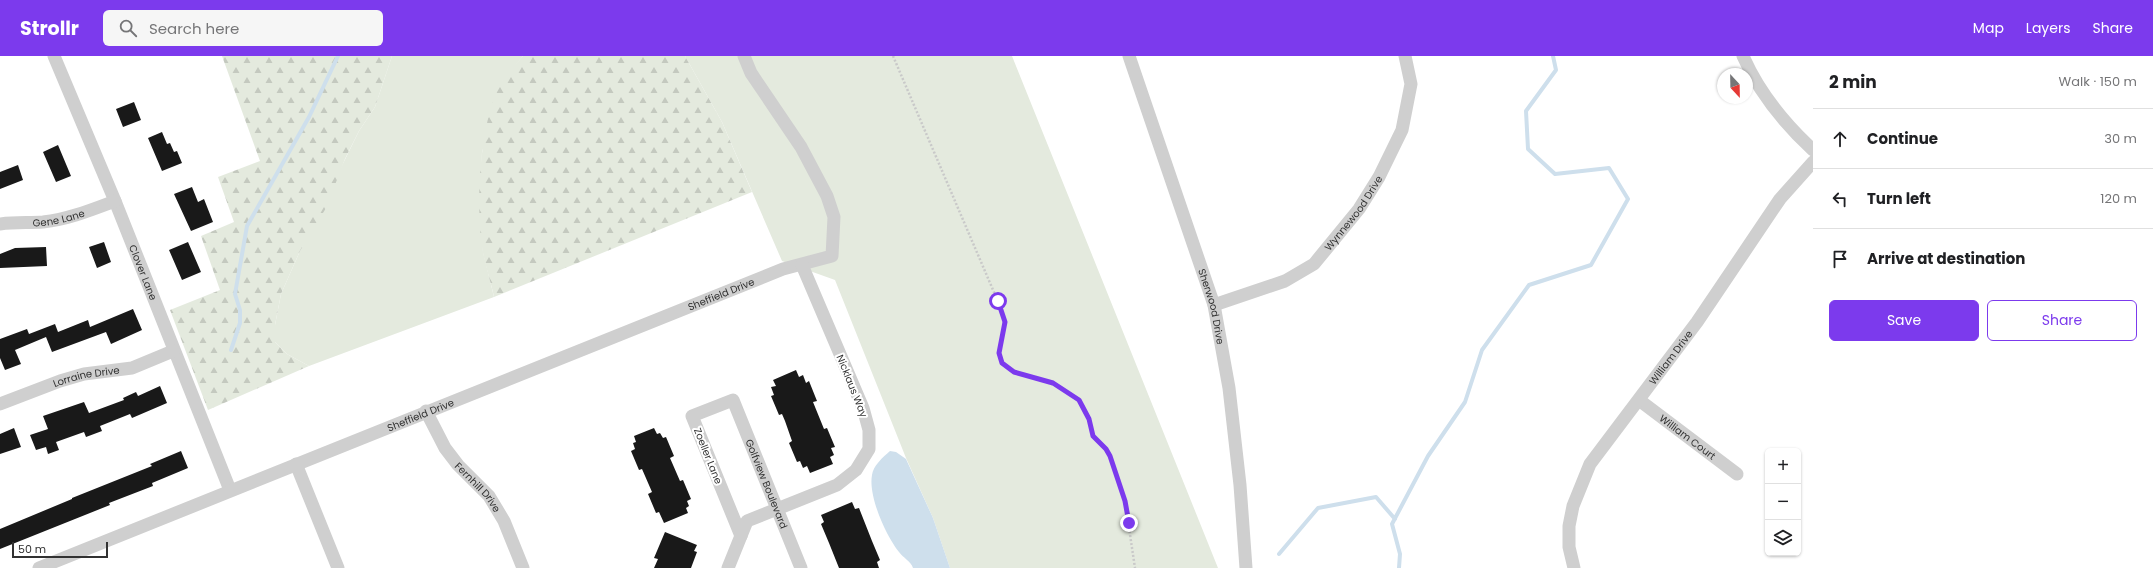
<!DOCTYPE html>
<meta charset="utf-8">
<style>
:root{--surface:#fff;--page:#f6f6f6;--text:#202124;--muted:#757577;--line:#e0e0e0;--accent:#7c3aed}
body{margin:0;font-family:Poppins,sans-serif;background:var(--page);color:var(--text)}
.controls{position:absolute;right:12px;bottom:12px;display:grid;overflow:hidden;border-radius:6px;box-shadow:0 1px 3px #0004}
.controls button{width:36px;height:36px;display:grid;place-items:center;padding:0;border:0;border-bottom:1px solid var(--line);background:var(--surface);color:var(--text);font:20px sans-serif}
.compass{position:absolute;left:1717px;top:12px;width:36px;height:36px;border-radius:50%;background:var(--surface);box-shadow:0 1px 3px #0004;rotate:158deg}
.scale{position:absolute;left:12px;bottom:10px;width:96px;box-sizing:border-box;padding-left:4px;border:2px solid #323232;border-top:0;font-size:11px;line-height:14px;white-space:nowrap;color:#323232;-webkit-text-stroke:3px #fff;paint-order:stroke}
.stop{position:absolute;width:12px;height:12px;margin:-9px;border:3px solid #7c3aed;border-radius:50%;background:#fff}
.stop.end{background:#7c3aed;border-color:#fff;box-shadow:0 1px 4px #0008}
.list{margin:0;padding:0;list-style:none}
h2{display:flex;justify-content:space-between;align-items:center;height:52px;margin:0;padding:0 16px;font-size:17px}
h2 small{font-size:13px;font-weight:400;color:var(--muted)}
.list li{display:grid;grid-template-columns:26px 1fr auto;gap:12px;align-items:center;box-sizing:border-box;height:60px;padding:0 16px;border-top:1px solid var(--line)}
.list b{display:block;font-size:15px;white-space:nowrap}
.list em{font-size:13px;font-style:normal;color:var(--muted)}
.actions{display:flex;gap:8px;padding:12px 16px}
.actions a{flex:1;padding:9px 0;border:1px solid var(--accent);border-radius:6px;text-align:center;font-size:14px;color:var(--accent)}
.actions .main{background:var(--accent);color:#fff}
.icon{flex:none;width:22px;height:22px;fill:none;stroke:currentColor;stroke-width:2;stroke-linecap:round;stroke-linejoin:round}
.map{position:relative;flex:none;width:1813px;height:512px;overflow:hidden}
header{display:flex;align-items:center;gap:24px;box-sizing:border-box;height:56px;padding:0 20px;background:var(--accent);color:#fff}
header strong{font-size:19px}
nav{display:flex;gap:22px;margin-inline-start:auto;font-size:14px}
.search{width:280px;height:36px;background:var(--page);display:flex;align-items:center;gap:10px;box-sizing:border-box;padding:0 14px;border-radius:6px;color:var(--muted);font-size:15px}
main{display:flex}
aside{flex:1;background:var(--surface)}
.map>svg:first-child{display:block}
</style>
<header>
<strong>Strollr</strong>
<div class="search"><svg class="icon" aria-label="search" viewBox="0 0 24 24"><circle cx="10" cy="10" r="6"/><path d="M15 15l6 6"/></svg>Search here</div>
<nav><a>Map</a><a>Layers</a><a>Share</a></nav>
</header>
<main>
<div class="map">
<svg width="1813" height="512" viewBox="0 0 1813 512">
<defs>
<pattern id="forest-firs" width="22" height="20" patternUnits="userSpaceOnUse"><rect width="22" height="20" fill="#e4eade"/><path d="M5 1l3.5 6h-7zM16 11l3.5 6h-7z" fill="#c4c9bf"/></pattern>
</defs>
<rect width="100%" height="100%" fill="#fff"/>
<!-- grass -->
<path fill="#e4eade" d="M392,0H523L503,24L482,96L480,153L483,196L494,241L309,310L287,298L275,286V269L281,238L300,195L359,75L375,51Z
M685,0H1012L1218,512H950L933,462L906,402L835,224L782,205L722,66Z"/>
<!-- forest -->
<path fill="url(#forest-firs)" d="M222,0H392L375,51L359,75L345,103L326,152L300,195L281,238L275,269V286L287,298L309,310L208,354L170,254L220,234L201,180L234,166L218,121L260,105Z
M523,0H685L722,66L752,136L494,241C491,227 486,212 483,197C475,152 479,62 503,23C508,15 516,8 523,0Z"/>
<!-- water -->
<path fill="#cedfec" d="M890,395L896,396L906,403L933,462L950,512H913C911,505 903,502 899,496C886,480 868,440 872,419C873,410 883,401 890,395Z"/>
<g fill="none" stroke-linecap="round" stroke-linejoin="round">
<!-- stream -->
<path stroke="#cedfec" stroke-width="4" d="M231,294L240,267V254L235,238L247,170L309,61L338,0
M1279,498L1318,452L1376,441L1395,463
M1399,512L1400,498L1392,468L1428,400L1465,346L1482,294L1529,229L1591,209L1628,143L1609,112L1555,118L1528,93L1526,55L1556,14L1553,0"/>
</g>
<!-- building -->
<path fill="#191919" d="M134,46L141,64L123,71L116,53Z
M162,76L167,88L170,87L174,96L177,95L182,107L162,115L148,82Z
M58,89L71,120L56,126L43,96Z
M18,109L23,124L0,133V116Z
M192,131L198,146L204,143L213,166L191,175L174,138Z
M104,186L111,206L97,212L89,191Z
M188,186L201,216L182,224L169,194Z
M46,191L47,210L0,212V198L15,192Z
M133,253L142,274L111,288L106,276L52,296L46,281L15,294L21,308L5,314L0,302V283L27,273L29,278L55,268L58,276L88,264L90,271Z
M796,314L799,321L803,319L806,327L809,325L817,345L813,346L824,373L827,372L835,391L831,392L834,399L830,401L833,408L810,417L807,410L803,412L800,405L797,406L789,387L792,385L785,365L782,358L779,359L771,340L774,339L771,331L776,330L773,324Z
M160,330L167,347L132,362L130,358L100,370L102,375L86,381L84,376L56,386L59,394L48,398L46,391L36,394L30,379L48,373L43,360L84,346L89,357L124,344L123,342L136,336L138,340Z
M14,372L21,391L0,398V378Z
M654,372L657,378L660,377L663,382L666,381L674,400L670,402L680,425L683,424L691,443L687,445L689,450L686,452L688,457L664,467L659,456L656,457L648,438L652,436L642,413L639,414L631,395L635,393L633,387L636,386L634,380Z
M181,395L188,412L152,427L153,430L109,447L110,449L0,493V473L72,443V442L152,410L150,408Z
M852,446L855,453L859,452L872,485L880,504L877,506L879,512H839L829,487L821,468L824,466L821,459Z
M665,476L697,489L694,495L697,496L691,512H654L658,503L654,502Z"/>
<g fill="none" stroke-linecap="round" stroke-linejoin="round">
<!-- path -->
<path stroke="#c9c9c9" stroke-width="2.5" stroke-dasharray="2 2" stroke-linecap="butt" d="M893,0L1002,255C1008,276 996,289 1000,304L1014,316L1061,331L1075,341L1082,349L1089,363L1093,380L1108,396L1122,434L1125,445L1135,512"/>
<!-- minor -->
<g stroke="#cfcfcf" stroke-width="13">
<path id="s1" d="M54,0L115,145L230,434"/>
<path id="s2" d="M1129,0L1214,249L1229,332L1240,429L1246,512"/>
<path d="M1743,0C1759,37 1784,67 1813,94"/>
<path id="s3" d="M0,168C15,166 29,167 43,166C69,163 91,154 115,145"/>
<path id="s4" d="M1214,249L1285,225L1314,208L1359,153L1379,121L1402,74L1411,28L1405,0"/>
<path id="s5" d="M1639,344L1737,418"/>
<path id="s6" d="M0,348L60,325L84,318L132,312L173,295"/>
<path id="s7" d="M426,355L445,392L458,409L489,440L504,465L523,512"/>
<path d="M296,408L338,512"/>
<path id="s8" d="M741,480L692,360L733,344L801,512"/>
<path id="s9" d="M39,512L783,213L832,200L834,161L827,140L801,91L751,17L744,0"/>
<path d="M728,512L747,465L837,429L856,414L869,393V374L863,352L802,209"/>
<path id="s10" d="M1574,512L1569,491V470L1573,450L1590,408L1697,266L1780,143L1813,106"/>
</g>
</g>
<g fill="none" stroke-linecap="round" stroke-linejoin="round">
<!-- route -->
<path stroke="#7c3aed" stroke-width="5" d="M998,245L1005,266L999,297L1002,307L1014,316L1053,327L1079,344L1089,363L1093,380L1106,393L1110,400L1125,445L1129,467"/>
</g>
<g text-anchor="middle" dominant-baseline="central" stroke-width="4" stroke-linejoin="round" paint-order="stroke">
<!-- street labels -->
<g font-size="10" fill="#323232" stroke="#fff">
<text stroke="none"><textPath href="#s4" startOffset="173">Wynnewood Drive</textPath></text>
<text stroke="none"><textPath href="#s3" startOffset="59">Gene Lane</textPath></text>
<text stroke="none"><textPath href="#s1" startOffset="234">Clover Lane</textPath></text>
<text stroke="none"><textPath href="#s9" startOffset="735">Sheffield Drive</textPath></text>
<text stroke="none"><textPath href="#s2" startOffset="264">Sherwood Drive</textPath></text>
<text stroke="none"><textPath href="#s10" startOffset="242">William Drive</textPath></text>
<text stroke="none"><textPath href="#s6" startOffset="91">Lorraine Drive</textPath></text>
<text transform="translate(852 330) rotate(68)">Nicklaus Way</text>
<text stroke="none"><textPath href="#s9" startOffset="411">Sheffield Drive</textPath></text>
<text stroke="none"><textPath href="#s5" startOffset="61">William Court</textPath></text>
<text transform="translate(708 400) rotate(68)">Zoeller Lane</text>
<text stroke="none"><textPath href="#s8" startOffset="264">Golfview Boulevard</textPath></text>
<text stroke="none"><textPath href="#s7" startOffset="93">Fernhill Drive</textPath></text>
</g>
</g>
</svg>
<div class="controls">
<button>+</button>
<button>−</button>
<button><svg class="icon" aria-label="layers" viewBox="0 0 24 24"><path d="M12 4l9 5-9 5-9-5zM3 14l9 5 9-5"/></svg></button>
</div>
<svg class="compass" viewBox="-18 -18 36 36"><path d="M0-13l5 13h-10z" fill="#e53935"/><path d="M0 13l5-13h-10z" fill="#757577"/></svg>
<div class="scale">50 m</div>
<div class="stop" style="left:998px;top:245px"></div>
<div class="stop end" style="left:1129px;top:467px"></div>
</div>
<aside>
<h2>2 min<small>Walk · 150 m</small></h2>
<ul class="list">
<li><svg class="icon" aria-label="ahead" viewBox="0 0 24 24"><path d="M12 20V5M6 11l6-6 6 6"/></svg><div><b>Continue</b></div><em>30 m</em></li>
<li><svg class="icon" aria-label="left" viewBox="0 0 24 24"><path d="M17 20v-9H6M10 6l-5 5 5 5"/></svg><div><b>Turn left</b></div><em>120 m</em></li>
<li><svg class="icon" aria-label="arrive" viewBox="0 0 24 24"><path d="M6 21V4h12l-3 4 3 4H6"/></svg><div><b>Arrive at destination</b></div></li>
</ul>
<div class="actions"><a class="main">Save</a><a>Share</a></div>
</aside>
</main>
